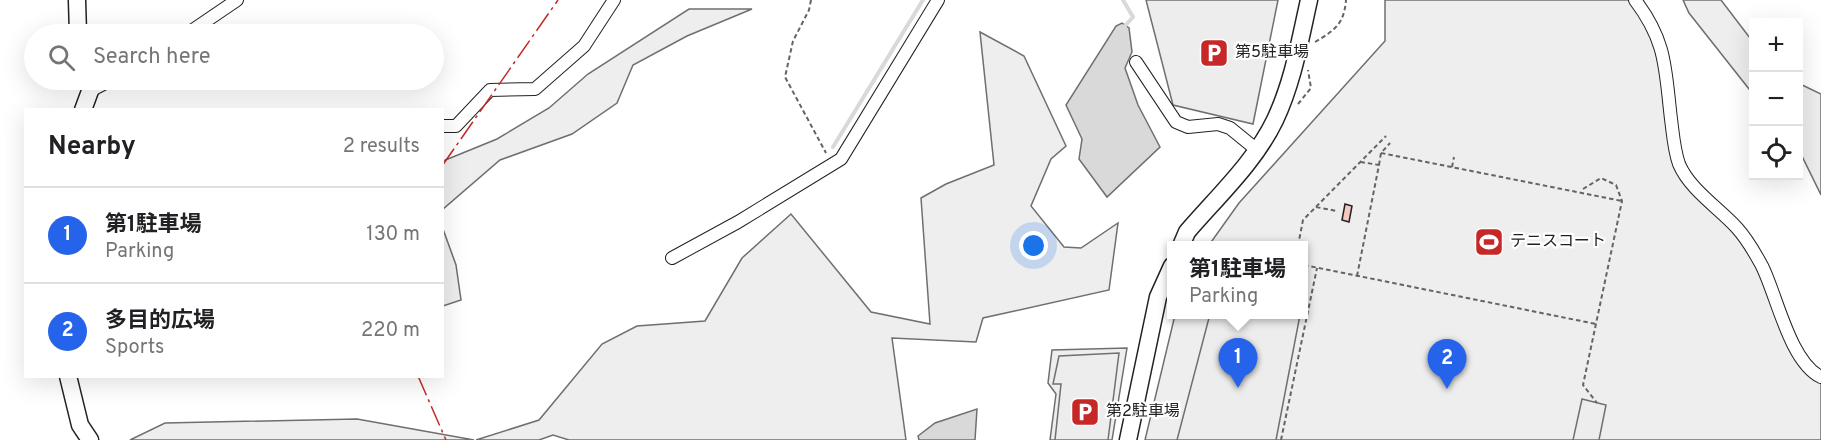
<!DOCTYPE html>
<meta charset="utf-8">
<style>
:root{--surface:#fff;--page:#f2f2f2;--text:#202124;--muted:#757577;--line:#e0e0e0;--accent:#2563eb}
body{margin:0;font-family:Overpass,"Noto Sans JP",sans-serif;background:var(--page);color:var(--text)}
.controls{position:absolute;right:18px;top:18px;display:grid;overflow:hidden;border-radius:0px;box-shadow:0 6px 24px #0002}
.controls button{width:54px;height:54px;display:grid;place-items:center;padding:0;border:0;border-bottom:2px solid var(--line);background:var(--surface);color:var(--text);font:30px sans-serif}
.you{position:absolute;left:1034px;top:246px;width:21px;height:21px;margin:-15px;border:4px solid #fff;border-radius:50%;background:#1a73e8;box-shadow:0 0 0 9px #1a73e833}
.badge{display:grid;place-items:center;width:39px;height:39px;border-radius:50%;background:var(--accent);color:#fff;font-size:20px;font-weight:700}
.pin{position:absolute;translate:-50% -50px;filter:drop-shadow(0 2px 3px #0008)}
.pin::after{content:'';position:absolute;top:32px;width:21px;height:18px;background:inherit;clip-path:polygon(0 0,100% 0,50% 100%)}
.popup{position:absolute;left:1167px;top:241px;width:141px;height:78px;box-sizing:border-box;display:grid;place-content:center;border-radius:0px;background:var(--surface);filter:drop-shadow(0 2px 4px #0005);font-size:20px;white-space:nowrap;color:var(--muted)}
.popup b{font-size:22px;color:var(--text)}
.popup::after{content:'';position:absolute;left:50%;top:100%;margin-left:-12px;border:12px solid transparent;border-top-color:var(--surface)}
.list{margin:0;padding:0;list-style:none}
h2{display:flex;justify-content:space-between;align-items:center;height:78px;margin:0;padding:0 24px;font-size:26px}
h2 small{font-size:20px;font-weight:400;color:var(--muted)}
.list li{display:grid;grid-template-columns:39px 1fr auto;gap:18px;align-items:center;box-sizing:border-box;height:96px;padding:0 24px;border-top:2px solid var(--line)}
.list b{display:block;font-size:22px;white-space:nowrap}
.list p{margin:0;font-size:20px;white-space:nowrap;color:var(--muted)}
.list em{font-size:20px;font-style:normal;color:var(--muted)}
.icon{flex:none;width:33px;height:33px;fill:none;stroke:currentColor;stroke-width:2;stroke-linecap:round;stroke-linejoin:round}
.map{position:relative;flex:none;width:1821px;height:440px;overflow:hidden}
.search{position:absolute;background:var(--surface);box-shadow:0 6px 24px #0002;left:24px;top:24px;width:420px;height:66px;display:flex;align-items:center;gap:15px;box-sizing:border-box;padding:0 21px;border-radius:33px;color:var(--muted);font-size:22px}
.panel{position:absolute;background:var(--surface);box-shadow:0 6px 24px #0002;left:24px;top:108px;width:420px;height:270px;border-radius:0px}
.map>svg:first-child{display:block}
</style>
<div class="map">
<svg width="1821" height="440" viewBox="0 0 1821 440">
<rect width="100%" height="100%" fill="#fff"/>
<!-- green -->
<path fill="#eee" stroke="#6f6f6f" stroke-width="1.5" d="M1385,0H1635L1652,23L1680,166L1748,243L1812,370L1821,375V440H1145L1175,315L1304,314V246L1209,245L1239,203L1385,41Z
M1683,0H1721L1753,42V94L1689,13Z
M689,9H752L687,36L633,65L617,103L572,134L500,160L443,209V161L497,139L549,108L588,74Z
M980,32L1024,56L1066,146L1051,159L1031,206L1064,247L1081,248L1118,223L1109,290L983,318L976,342L892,338L906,440H569L553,435L539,440H476L539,420L602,344L637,326L705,321L742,258L791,214L871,312L930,324L921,198L946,184L994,165Z
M1798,83L1821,94V195L1799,150Z
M443,229L456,265L461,300L443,306Z
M1127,348L1112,440H1050L1056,394L1048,383L1052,350Z
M357,419L474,440H130L165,423Z"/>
<!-- parking -->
<path fill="#ededed" stroke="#6f6f6f" stroke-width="1.5" d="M1146,0H1278L1253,124L1173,105Z
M1210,314L1300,315L1276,440H1177Z
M1119,353L1108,440H1055L1061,384H1053L1059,356Z
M1582,399L1606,405L1599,440H1573Z"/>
<!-- water -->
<path fill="#d9d9d9" stroke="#6f6f6f" stroke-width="1.5" d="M1122,23L1129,28L1132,52L1125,68L1138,105L1160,147L1107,197L1079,159L1082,139L1066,105L1116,26Z
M977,409L975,440H919L918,436L935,423Z"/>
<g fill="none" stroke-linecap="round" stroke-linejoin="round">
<!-- stream -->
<path stroke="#d9d9d9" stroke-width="4" d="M1123,0L1133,17L1124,27
M833,147L923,0"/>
</g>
<!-- building -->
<path fill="#f3c9c0" stroke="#222" stroke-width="1.5" d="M1345,204L1352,206L1349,222L1342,220Z"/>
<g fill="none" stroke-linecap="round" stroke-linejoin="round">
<!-- street casing -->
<g stroke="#222" stroke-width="14">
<path id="street" d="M1635,0C1667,42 1665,69 1671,119C1673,134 1674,150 1679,164C1690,190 1719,208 1737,228C1747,239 1755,253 1762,266C1777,296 1790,362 1821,377
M187,34L237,0
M1136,62L1176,122L1188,127L1218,124L1230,128L1257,150
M90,91L111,80
M442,126H456L490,90L535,89L584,46L614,0
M672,258L738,222L841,159L938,0"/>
</g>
<!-- secondary casing -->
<g stroke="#222" stroke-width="19">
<path id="secondary" d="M77,0L78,34
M83,110L90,91L88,80
M1181,246L1187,232C1217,197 1255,162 1275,120C1293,82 1300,40 1309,0
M68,376L80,425L90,440
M1128,440L1158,297L1172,266"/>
</g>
<!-- path -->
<path stroke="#646464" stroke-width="2" stroke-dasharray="4.5 3" stroke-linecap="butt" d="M811,0L809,10L793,41L785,77L826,153
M1315,42C1335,30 1344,24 1346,0
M1298,104L1311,88L1308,70
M1381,153L1622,201
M1379,165L1381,153L1390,143
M1452,167L1454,157
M1583,189L1601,178L1616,185L1622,201L1583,385L1597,403
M1316,207L1337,211
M1298,246L1303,220L1386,136
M1304,265L1596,324
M1357,276L1379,165L1361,162
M1281,440L1317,268"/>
<!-- street -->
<use href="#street" stroke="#fff" stroke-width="12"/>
<!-- secondary -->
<use href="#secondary" stroke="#fff" stroke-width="16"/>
<!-- power -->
<path stroke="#c62828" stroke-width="1.5" stroke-dasharray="21 4.5 3 4.5" stroke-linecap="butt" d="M442,166L558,0
M418,376L446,440"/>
</g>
<!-- icons -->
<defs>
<g id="parking-square" transform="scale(1.5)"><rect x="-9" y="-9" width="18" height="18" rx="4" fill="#c62828" stroke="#fff"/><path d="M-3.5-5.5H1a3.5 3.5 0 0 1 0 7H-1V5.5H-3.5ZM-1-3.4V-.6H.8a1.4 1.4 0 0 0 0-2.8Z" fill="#fff"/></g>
<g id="stadium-square" transform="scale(1.5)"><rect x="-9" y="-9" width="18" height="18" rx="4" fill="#c62828" stroke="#fff"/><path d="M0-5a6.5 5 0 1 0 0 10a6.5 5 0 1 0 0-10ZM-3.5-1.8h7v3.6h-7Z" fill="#fff"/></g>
</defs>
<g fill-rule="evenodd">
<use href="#parking-square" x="1214" y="53"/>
<use href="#stadium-square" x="1489" y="242"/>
<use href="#parking-square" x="1085" y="412"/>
</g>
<g text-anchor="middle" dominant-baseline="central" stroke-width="4.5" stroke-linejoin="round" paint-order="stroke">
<!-- poi labels -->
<g font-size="16" fill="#222" stroke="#fff" text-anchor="start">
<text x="1235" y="53">第5駐車場</text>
<text x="1510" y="242">テニスコート</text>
<text x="1106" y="412">第2駐車場</text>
</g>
</g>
</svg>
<div class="controls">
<button>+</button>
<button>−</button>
<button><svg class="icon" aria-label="locate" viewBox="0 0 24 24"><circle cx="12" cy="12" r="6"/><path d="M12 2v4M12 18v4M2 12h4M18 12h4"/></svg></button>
</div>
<div class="you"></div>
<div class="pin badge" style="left:1238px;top:388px">1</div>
<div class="popup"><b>第1駐車場</b>Parking</div>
<div class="pin badge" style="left:1447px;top:389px">2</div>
<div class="search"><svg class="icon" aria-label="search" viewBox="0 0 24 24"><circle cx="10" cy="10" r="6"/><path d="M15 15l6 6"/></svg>Search here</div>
<section class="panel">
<h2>Nearby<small>2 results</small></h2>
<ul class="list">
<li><span class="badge">1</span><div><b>第1駐車場</b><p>Parking</p></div><em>130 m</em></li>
<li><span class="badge">2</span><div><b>多目的広場</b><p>Sports</p></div><em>220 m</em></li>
</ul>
</section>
</div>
